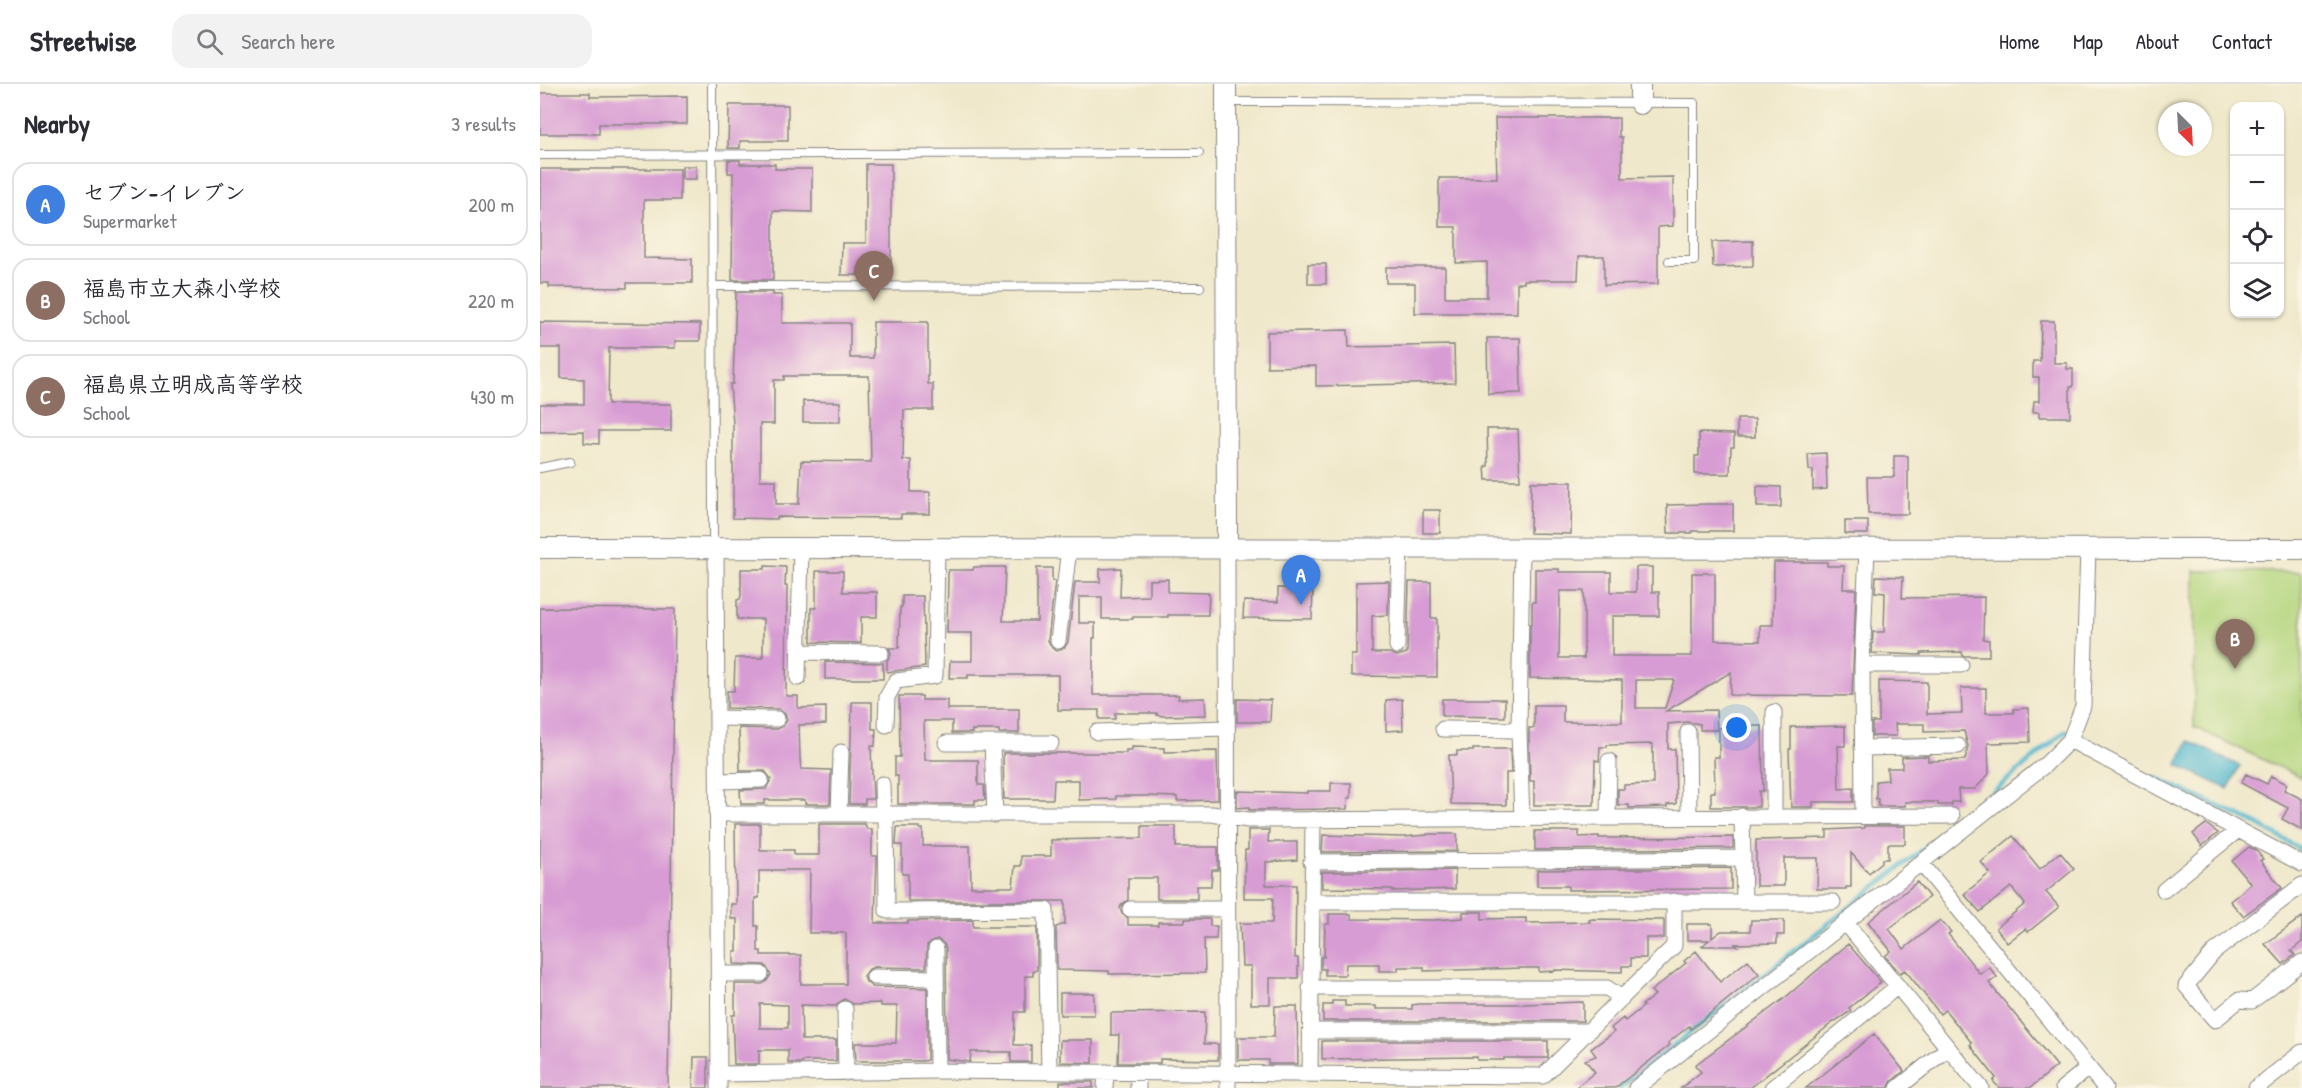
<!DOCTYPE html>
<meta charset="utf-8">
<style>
:root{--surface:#fff;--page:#f2f2f3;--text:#2b2b33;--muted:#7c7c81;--line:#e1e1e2;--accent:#c8321e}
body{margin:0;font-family:"Patrick Hand","Klee One",sans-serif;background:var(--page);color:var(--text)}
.controls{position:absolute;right:18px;top:18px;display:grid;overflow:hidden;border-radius:12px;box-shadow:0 2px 4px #0004}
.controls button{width:54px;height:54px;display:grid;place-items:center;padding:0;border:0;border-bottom:2px solid var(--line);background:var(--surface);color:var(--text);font:30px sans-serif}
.compass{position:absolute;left:1618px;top:18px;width:54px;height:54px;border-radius:50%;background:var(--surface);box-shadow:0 2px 4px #0004;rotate:156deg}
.you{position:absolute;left:1197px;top:644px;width:21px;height:21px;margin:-15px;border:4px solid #fff;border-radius:50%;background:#1a73e8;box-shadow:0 0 0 9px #1a73e833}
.badge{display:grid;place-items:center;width:39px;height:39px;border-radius:50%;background:var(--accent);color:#fff;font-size:20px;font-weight:700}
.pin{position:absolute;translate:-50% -50px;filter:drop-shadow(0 2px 3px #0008)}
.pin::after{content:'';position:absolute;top:32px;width:21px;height:18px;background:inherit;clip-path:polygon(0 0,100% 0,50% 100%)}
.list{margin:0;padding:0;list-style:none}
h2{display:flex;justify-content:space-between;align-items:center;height:78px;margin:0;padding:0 24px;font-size:26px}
h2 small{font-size:20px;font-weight:400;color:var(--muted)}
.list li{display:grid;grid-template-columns:39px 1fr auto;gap:18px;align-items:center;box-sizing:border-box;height:84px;margin:0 12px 12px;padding:0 12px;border:2px solid var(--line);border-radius:18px}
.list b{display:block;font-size:22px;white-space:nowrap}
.list p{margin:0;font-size:20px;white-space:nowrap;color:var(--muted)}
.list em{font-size:20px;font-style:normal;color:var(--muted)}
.icon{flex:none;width:33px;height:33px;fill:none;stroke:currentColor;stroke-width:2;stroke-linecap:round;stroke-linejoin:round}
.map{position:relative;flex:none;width:1762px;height:1004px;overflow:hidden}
header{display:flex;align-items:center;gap:36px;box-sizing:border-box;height:84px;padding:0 30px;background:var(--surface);border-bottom:2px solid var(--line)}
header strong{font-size:28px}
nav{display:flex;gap:33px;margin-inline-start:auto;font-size:21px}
.search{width:420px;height:54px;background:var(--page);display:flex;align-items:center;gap:15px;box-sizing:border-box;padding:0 21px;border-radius:18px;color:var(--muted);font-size:22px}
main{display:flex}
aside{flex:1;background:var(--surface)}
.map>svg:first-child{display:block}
</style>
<header>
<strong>Streetwise</strong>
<div class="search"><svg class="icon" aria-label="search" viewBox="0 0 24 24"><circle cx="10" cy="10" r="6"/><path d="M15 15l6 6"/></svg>Search here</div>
<nav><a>Home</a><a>Map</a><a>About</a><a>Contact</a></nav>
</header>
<main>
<aside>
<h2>Nearby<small>3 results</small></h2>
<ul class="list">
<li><span class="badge" style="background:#3f7fe0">A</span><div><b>セブン-イレブン</b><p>Supermarket</p></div><em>200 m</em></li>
<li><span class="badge" style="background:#8d6e63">B</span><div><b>福島市立大森小学校</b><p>School</p></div><em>220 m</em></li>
<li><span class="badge" style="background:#8d6e63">C</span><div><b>福島県立明成高等学校</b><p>School</p></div><em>430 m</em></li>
</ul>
</aside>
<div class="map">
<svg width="1762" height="1004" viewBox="0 0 1762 1004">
<rect width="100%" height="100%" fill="#fcf5e5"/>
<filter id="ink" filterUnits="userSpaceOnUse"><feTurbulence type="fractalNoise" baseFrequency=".0167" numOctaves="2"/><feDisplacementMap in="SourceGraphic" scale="12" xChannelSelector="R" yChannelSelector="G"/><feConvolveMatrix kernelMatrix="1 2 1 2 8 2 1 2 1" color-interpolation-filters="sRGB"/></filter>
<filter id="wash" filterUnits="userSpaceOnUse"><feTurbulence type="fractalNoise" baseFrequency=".008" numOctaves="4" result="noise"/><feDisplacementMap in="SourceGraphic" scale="24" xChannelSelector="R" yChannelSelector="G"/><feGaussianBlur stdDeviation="1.35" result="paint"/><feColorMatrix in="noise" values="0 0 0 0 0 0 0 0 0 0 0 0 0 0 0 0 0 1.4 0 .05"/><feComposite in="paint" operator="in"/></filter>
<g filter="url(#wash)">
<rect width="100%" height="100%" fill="#efe8ca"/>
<!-- green -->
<path fill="#b3d57d" stroke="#6a7c5c" stroke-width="1.5" d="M1654,487L1762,488V694L1654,643Z"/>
<!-- water -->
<path fill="#50b7cf" stroke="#396c85" stroke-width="1.5" d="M1649,657L1700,682L1688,705L1637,681Z"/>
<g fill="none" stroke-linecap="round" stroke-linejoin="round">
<!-- stream -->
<path stroke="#50b7cf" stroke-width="4.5" d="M1614,693L1717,740L1762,766
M1080,1004L1410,744L1526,647L1546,656"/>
</g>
<g id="blocks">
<!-- building -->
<path fill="#d89cd4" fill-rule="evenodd" d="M0,9H50V13L147,12V40H59V50H0Z
M189,21H248V57H200V64H188Z
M955,34H1079V53H1082V94L1133,93V142L1118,143V200L1064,201V172H1039L1038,196H984V199H977V229H875V199H846V183H905V213H947V178L916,179V143H899V94H957Z
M188,76H200V80H235V85H272V128L233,127V196H192L193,89H188Z
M326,80H351V188H318V191H301L302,159H326Z
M142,82H156V95H142Z
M0,85H140V116H104V174L152,175V199H87V204L9,203V199H0Z
M1213,157V182L1173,183L1172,158Z
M768,180H786V200H768Z
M196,208H233V211H242V239H310V274H333V238H388V300H393V326H364L363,376H371V408H390V430H361V434L237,433V435L193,434V340L190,300H193ZM244,292H329L331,378L261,377L259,420H236V396H220V340H234V296H244Z
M1501,237H1514V279H1527V285H1533V303H1530V333H1499V328H1493L1494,317H1499V293H1493V277H1500Z
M0,238L160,240V257H135V264H69L68,320H131V347H59V360L44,359V347L0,348V320H44V295L21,294V264H0Z
M808,246L809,263L914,261L915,299L776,302V282L727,283V248Z
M947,254H980L981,309L948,310Z
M263,317L300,318V338H263Z
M1197,335H1215V353H1197Z
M947,345H978L980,396H946L945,382H948Z
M1159,349L1194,350V363H1191L1190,390H1155V372H1159Z
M1286,369L1287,405L1273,406V386H1269L1268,370Z
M1354,372H1368V430H1328L1327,393H1354Z
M991,398H1032L1031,450L990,449Z
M1217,402L1241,403V423H1217Z
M1168,420H1193V447H1152V449H1128L1127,421Z
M883,426H900V449H883Z
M1305,437H1328V450H1305Z
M1234,478H1287V482H1304L1303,505H1316L1312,612L1190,611L1191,588L1126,627L1176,626L1177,646H1160V640L1148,638L1128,640V665H1135L1136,720L1127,721V723L1089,724V721H1078V705H1084V701L1113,700V660L1067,661V663H1060L1059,677L1055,676L1054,721H994V697H990L989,659V644H994V621H1023V638H1082V596L990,594V540H992V518H995V485H1019V488H1071V508H1096V483H1112V508H1119V532H1072V572H1152V489H1175V556L1220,557V541H1233ZM1020,507H1044V574H1019ZM1096,596H1134L1125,624H1096Z
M225,482L246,483L245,502H247L246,612H258V624L286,623V640L259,641L260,675L261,685L291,686L290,720H265V716H225V720H201L200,706L226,705L231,695L225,687H200L199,644L237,645L242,643L247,636L245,630L238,625L187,624V607H194L195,574H223V535H197V516L200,515L201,511V485H225Z
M434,483H465L463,537H497V484H512V497H515L508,556L512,564L517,567L525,563L528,558L535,498H560V485L581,484L580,513L609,512V496L628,495V508L669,509L668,531H628V533H593V535H562V513H539V539H555V554H553V611H639L638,615L665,614L666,631L623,632L617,631V629H575V635H559V626H518V591H428V594H409L410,577H432V549H407L408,490L409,486H433Z
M276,487H303V508H337V533H321V559L271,558V524H276Z
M1336,492L1363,493L1362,514L1444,513L1443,555L1449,556V572H1423L1422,568L1381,569V571L1332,569L1333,548H1344L1345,509L1335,508Z
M849,497L848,531L832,532V569H850L857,572L867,569L869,498H891V534H897V593L811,592V571H816V498Z
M738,504L773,505L772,535L703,534L704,517L738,518Z
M362,512H383L385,583L347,588V577L351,570L349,564H359L360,523H362Z
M0,524L135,525L128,1004H0Z
M285,578L343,579V595H285Z
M1339,597L1387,598V630L1422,629L1421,604H1446V629H1474V625L1489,624L1490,658L1448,659L1449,690L1435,705H1418L1419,718H1412V721H1398V718H1365V722H1338V715H1336V697L1348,696L1347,684H1362V673L1388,672V677L1425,676L1428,662L1424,647L1384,648V640H1355L1356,652H1332V638H1339Z
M359,612H382V616H407V625H479V649H459V646H432V649H412V637H384L385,676H438V701H444L445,716H435V720H358V692H355V673H360Z
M697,615L731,616L730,638H697Z
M862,615L863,646L846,647V616Z
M902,615H965V633L902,632Z
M312,618H332V645H336L335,662H331L333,715H325V720H309Z
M1201,642H1222L1223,707H1219V723H1171V708H1175L1174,673H1179V644Z
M1305,642V662H1298L1299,705L1313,704V718H1273V723H1251L1249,665H1251V643Z
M592,663L624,664V668L677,667L678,716L637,717V713L607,712H576V715L539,716V696H514L513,715H464L463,669H586V666H592Z
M933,665H970L971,689H966V721L911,720L909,671H917V667H933Z
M1706,690L1727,700L1731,692L1747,700L1744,706L1762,715V746L1742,735L1748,724L1701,699Z
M791,699H811V714H808L807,725L709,726V723L697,724V707L767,709V707H791Z
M195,740H220V766H254V771H279V740H325L327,745H332V772H337L335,839H368V837L433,836V843H497V886L493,888V892H485V928H475L474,961H491V978H471V968H431L430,978L407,975L406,865L404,860L397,855L387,861L386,884L334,883L329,885L324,892L326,898L333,903L387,904V976L383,977H316L315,959H356L357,922H341V919L313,920L304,915L296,922L261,921L262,956H296V977H262V979H248V966H219V980H194L192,931H195V900H222L226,898L231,891L225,881L194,880V867H197V835H191V820H196ZM232,786H270L269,849H306V900H261V871H221V867H218V842H215V814H219V787H232ZM220,920L248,921V944H220Z
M1666,740L1678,749L1662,762L1653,750Z
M602,742H636V763H678V786H672L671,802H657V815H617V794H588V816L582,820L580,824L582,830L588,834V841H618V838H645V835H670V842H677L676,855H664L665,889L569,890V887L517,886L516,843L525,840V817H368V790H362V761H356L357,743H380V745H383V762H430L431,803H473L475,782H481V772H511V756L602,754Z
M1324,742H1365V760H1348V775H1342V778L1329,789L1311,769V803H1306V805H1277L1278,774H1244V802H1216V756L1287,754V746L1324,744Z
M708,746H729L728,758H757V776L726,778V801H756L755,874H758V894H730V920H711V882H702L700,839H732L733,814H704L705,766H708Z
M995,747H1039V753L1059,752V754L1193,753V764L995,766Z
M887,750H917V767L782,768L783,751L863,753L887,751Z
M1473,752L1500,785L1520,768L1534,785L1506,808L1519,823L1488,848L1485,845L1467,859L1456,844L1485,820L1471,803L1440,828L1424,810L1450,789L1441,778Z
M1709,763L1716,766L1723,775L1720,776L1742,804L1703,832L1690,817L1711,800L1692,777Z
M1191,784V805L1028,806V802H997V786Z
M915,786V805L852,807V805L782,804V788Z
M1377,798L1389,813L1349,845L1364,865L1400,836L1411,848L1408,850L1440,890L1449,883L1457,893L1449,899L1517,982L1490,1004H1459L1453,997L1456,994L1430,961L1432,959L1405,926L1400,930L1365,886L1360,889L1345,872L1351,867L1328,838Z
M923,828H942V835L986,834V839L1050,838L1049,835L1124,836V854H1106V874H1091V882H1082V888L1015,886V887L999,888V884H984L884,887V883H858V887H839V880H806L805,891H785V885H781V873H784L785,840H789V830H811V835L894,836L923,834Z
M1762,833V858L1751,867L1755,871L1743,880L1725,860Z
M1211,836H1244V851H1237V859L1195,860L1198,862H1162L1169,856H1147V840H1172V854L1181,847H1210Z
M1308,860L1341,898L1309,924L1311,927L1292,939L1210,1004H1141L1161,988L1155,981L1246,913Z
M1156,867L1180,898L1208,876L1219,890L1151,945L1149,942L1128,959L1130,961L1075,1004H1035L1055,988L1045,976L1056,972L1051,965L1074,948L1071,944L1083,934L1085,937L1104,922L1102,921L1115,911L1111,907L1146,879L1144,877Z
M520,909H554V931H520Z
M792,917H805V922H836V925H872V921L879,920H982L1043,918V937H783V921H792Z
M735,922H757L758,980H728V976H698V953H734Z
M665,928L664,960H678V976L620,975V979H578L579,951H571V929Z
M1334,950L1364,987L1352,997L1348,1004H1266Z
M520,956H553V979L520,978Z
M782,957H1008V974H964V976H937V973L782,975Z
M154,973H168V1004H153Z
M520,998H553V1004H520Z"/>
</g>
</g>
<g filter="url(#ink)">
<use href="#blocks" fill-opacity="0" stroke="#888582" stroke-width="1.5"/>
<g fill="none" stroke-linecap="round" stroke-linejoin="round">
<!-- service casing -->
<g stroke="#888582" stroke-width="10">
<path id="service" d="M172,0L173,452L176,463
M688,18L1154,19V177H1129
M0,71L659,69
M172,202L660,203
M0,384L30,378"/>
</g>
<!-- minor casing -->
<g stroke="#888582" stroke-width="17">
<path id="minor" d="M687,464L688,1004
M176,465L179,1004
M518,557L529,464
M857,562L860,464
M260,568L341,569
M1322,581H1421
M258,594L261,464
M1234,628V732
M177,634L237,635
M346,641L347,613L356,597L395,592L397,463
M903,645L979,646
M557,648L686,644
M1148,648L1149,732
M1530,656L1762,780
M406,659H511
M452,659L455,731
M1322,664L1418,662
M177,697L221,696
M342,700L343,731
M177,730H672L708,736C942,735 1177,732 1412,732
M299,730L301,668
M346,731L347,827L506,826L509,988
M1068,732L1069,677
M1202,732L1204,818
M1323,732L1322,581L1327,465
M982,735L979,646L982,463
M771,778L1203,774
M1381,779L1565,1004
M1762,801L1674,868L1646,902L1675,936L1699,916L1712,917L1762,878
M1624,806L1698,746
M771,818H1293
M590,825H687
M1305,838L1441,1004
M396,865L397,987
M179,890H221
M334,893L396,894
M770,904H1067L1082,914
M305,925L306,989
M770,947H1049
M598,989V1004
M770,989L773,735
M179,990L397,987L1003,992L1134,862V817
M565,1004L566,988
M1096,1004L1506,680L1530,656L1543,622L1548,465
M1232,1004L1358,902
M1358,1004L1408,964
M1523,1004L1548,984
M1716,1004L1762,968"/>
</g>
<!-- tertiary casing -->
<g stroke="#888582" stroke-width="22">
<path id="tertiary" d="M686,0L687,464
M1100,0V20
M0,464L1762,465"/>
</g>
<!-- service -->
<use href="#service" stroke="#fff" stroke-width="8"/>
<!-- minor -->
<use href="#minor" stroke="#fff" stroke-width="15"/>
<!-- tertiary -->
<use href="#tertiary" stroke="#fff" stroke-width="20"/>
</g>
</g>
</svg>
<div class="controls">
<button>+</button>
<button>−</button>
<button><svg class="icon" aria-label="locate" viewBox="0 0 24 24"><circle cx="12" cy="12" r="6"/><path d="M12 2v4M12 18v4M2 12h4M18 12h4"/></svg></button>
<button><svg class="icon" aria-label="layers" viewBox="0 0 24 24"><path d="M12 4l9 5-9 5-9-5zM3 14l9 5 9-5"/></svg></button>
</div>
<svg class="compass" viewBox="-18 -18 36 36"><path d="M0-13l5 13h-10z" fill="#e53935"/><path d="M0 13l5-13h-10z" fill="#7c7c81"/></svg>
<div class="you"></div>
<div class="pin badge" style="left:761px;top:521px;background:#3f7fe0">A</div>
<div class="pin badge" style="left:1695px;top:585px;background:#8d6e63">B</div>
<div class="pin badge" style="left:334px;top:217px;background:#8d6e63">C</div>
</div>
</main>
